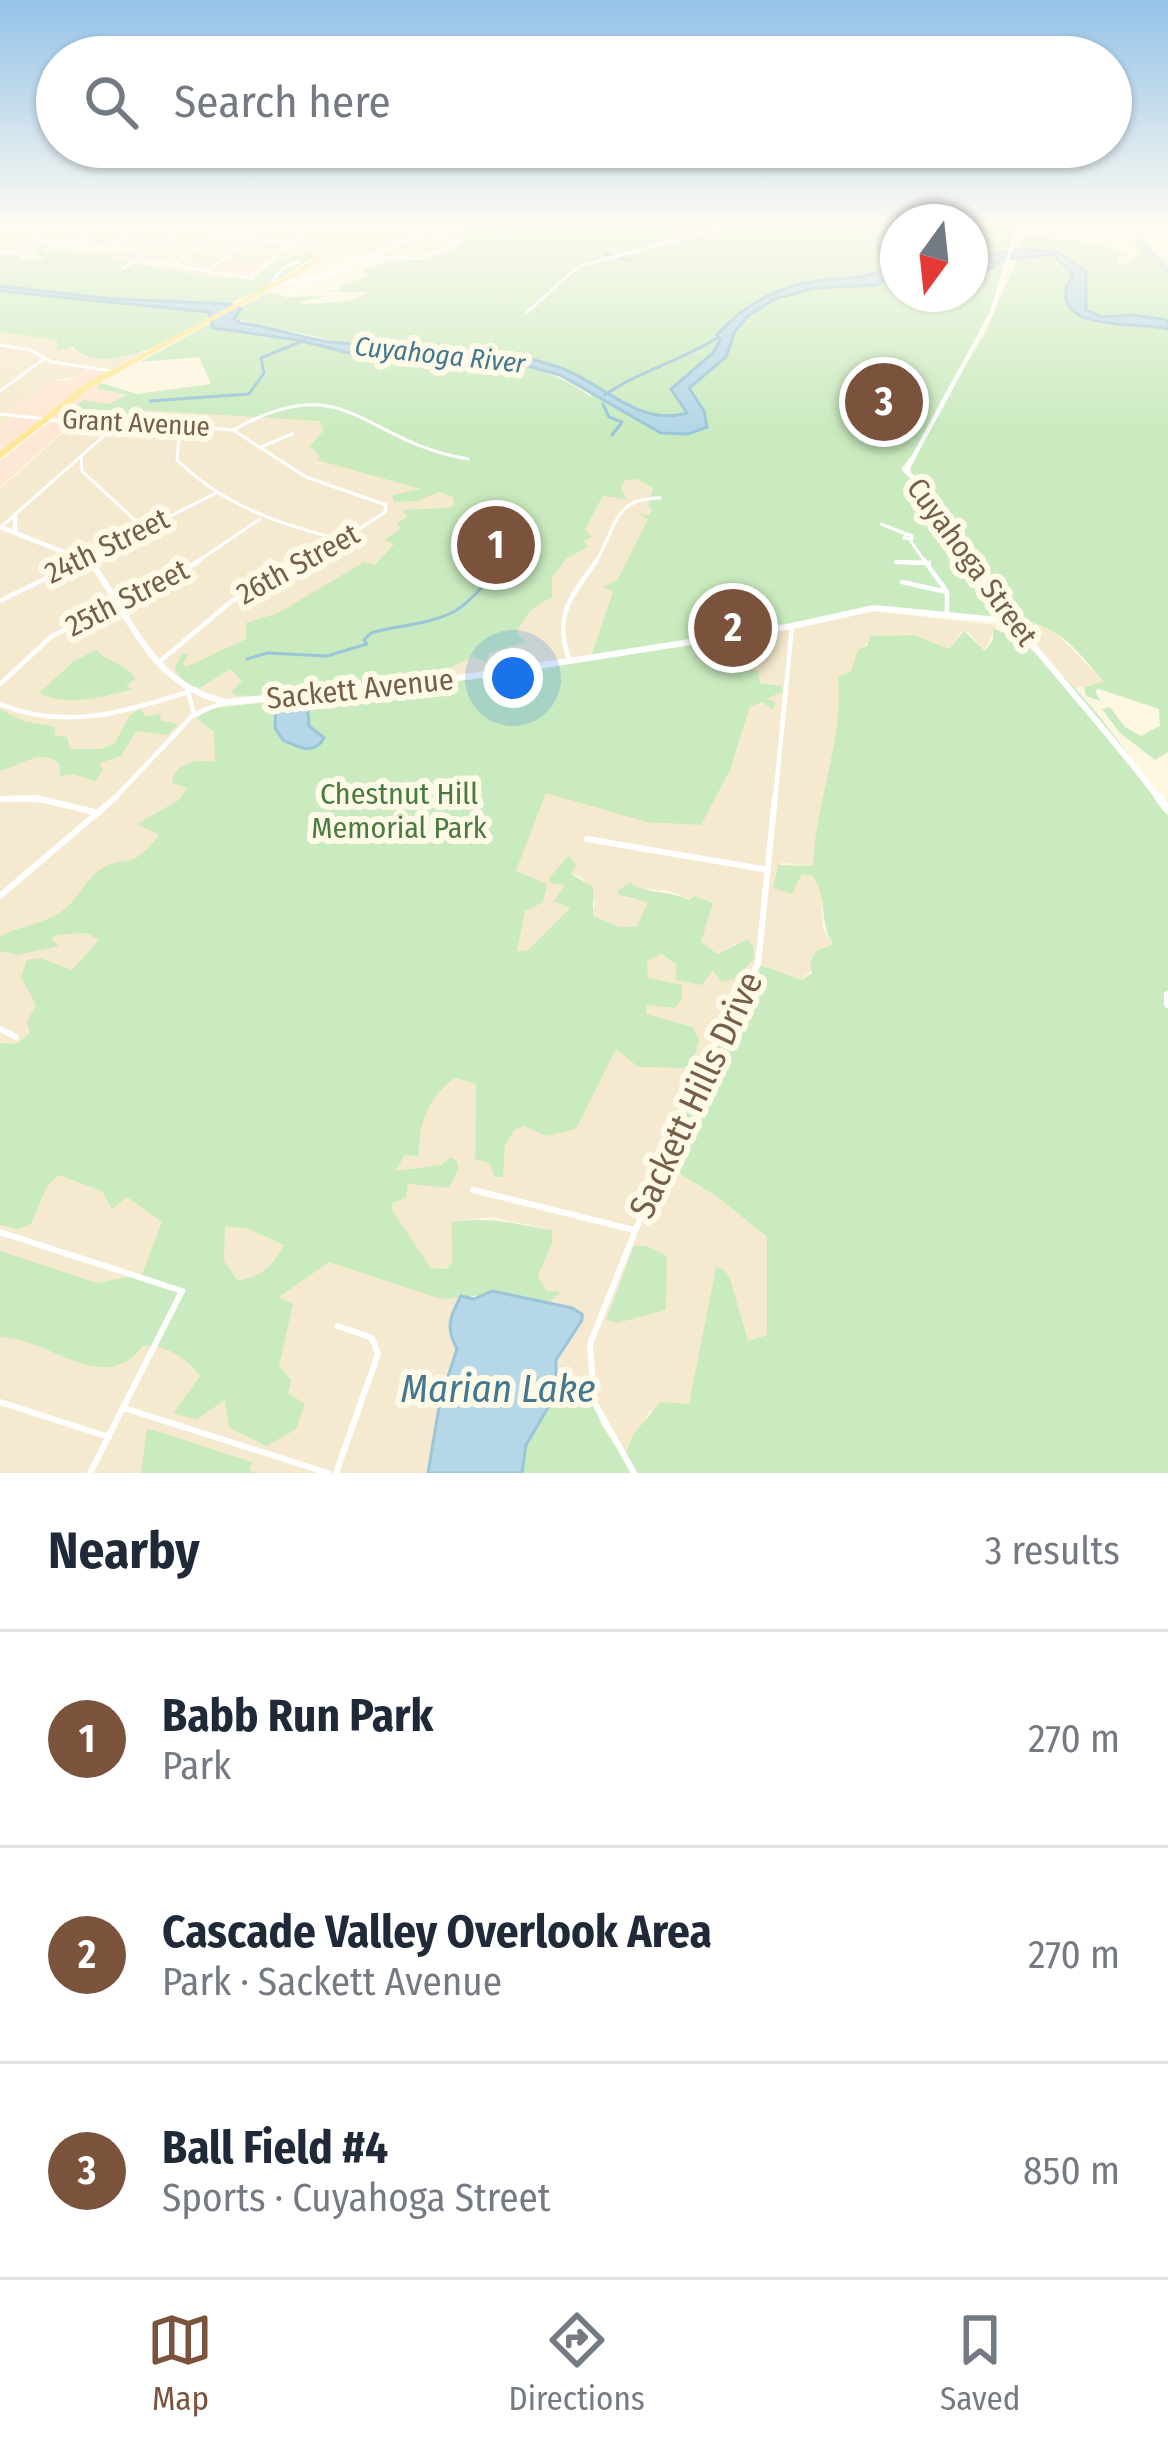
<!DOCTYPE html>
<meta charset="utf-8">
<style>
:root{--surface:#fff;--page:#f2f2f3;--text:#1f2937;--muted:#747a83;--line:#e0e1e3;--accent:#7b523c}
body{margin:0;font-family:"Fira Sans Condensed",sans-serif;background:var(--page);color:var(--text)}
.compass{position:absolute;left:880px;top:204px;width:108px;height:108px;border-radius:50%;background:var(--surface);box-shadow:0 3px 9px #0004;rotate:195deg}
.you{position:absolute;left:513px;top:678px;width:42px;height:42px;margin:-30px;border:9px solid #fff;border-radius:50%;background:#1a73e8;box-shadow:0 0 0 18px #1a73e833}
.badge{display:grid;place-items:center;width:78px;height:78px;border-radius:50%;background:var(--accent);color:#fff;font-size:39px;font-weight:700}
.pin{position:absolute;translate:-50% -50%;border:6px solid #fff;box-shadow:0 3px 12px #0006}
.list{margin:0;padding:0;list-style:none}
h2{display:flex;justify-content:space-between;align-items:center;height:156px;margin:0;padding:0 48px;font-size:51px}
h2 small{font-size:39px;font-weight:400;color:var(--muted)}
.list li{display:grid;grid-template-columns:78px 1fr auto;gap:36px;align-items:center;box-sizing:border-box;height:216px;padding:0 48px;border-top:3px solid var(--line)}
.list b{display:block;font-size:45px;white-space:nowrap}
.list p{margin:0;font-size:39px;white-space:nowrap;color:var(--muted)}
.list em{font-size:39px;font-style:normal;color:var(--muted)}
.icon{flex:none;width:66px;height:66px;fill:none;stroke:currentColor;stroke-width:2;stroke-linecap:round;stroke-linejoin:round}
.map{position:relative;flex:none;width:1168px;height:1473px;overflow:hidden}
.search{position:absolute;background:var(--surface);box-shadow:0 3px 9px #0004;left:36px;right:36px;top:36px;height:132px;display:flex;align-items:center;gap:30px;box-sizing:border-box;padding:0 42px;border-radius:66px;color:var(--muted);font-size:45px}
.sheet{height:804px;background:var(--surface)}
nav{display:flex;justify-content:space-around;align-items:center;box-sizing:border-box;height:168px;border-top:3px solid var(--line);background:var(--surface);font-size:33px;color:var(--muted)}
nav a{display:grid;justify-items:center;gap:6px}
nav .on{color:var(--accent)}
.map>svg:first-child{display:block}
</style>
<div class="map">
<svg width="1168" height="1473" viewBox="0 0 1168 1473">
<rect width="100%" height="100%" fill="#fdf7e1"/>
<!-- residential -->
<path fill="#f5eacf" d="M0,222H457L470,230L449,235L458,244L413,260L362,254L327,258L354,231L312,258L269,260L250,278L224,272L213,278L153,269L161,264L138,259L131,264L114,262L109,258L110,249L45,241L21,254L0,251Z
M0,332L58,340L84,356L103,358L151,351L112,371L53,380L5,413L13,415L0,426Z
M281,391L529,444L255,700L227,702L193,716L214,732L218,744L212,773L70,1017L0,1076V489L75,422L122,426L123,419L137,409Z
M669,468L590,656L418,682L422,671L579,542L611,482Z
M873,611L996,625L985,651L968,632H961L949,649L912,635L870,636L851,673L838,676L840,701L833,756L813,867L783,862L775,872L795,889L802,873L813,876L821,888L823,929L833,945L802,980L760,964L661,1163L716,1196L767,1237V1335L748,1342L730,1278L716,1268L689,1405L649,1411L627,1454L596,1406L591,1380L572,1374L553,1382L563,1344L580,1325L562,1305L531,1298L546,1291L538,1275L552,1230L491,1217L451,1222L452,1262L446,1269L431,1268L392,1210L393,1202L408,1184L449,1188L459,1168L457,1161L451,1158L441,1165L394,1172L437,1090L455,1078L476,1083L475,1160L490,1162L498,1178H503L505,1146L514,1129L522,1126L546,1136L616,1049L638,1067L693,1027L646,1015L647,960L660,954L676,964L713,969L737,943L719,954L700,942L708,903L699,897L690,900L670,891L637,888L625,897L650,902L638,926L620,927L592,916L595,903L584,879L561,869L568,885L554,900L571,907L528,950L516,951L525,910L533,906L546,884L516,871L546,792L730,770L750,707L761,702L774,710L776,703L766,699L777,685L760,683L748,665L739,662L743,636Z
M1012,619L1049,626L1105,683L1074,688Z
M0,1151L276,1228L461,1296L453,1310L450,1338L457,1349L440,1401L428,1473H0Z"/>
<!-- commercial -->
<path fill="#fee7d4" d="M87,367L112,371L96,382L137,394L118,424L45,418L0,455V426L11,416L3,414L53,380L67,382Z
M50,422L70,425L0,487V461Z"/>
<!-- green -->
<path fill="#caebbf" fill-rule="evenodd" d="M457,222H898V294H970V222H1019L991,313L914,452L985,333L1019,255C1043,253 1057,253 1073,274C1064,347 1120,314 1168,329V752L1155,760L1119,732L1102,709L1110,707L1125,727L1141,736L1160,726L1159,709L1099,689L1095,690L1100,701L1086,696L1084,687L1104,682C1072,645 1059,624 1008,618L953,540L932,492L911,473L910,457L901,469L927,496L943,530L997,608L999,614L993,617L997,623L874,608L792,626L591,656L612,595V590L602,588L618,579L648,519L639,514L649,515L652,510L648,506L653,488L636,479L625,480L621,488L626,499L603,496L585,530L592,537L584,541L588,547L567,558L552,578V598C533,605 525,615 517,633L526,642L489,653L487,662L473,657L418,682L253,696L234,695L232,691L242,681L230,669L200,688L186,684L174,669L183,653L188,654L183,664L186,667L246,639V623L278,613L364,562L375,565L394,544L385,540L401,528L397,523L407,517L403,510L448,508L454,505L453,497L439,492L417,501L394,502L392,495L421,489L317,460L320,456L310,446L324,430L320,421L141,410L122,424L84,419L92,411L73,408L83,400L108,404L127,395L96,388L101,383L137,394L211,384L199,357L140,362L211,323C223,335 251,332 270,335C301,340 330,351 360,354C439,362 525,347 591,397L593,386L496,351L386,352L234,319L239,308L268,292L288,297L327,296L299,302L306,304L349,301L370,292L310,291L342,290L340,286L371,276L363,270C396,257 431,264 462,243L453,236L470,229Z
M1022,235C1056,238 1105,241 1127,256H1118L1119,262L1130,265L1129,260L1141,254L1130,238L1134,239L1168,275V321C1144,317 1105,321 1086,310V271L1046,249L1020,250Z
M46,242L43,253L80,246L67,250L80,254L109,251V258C133,264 166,269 196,275C214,279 232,276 252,279C271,261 295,251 316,255L263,289L209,312L214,318C182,335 103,380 73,347L57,351V340L0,332V256L27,253L18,260H35L37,247Z
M993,628C1068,659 1121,745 1168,810V1473H522L526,1445L556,1394L553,1382L572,1374L587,1381L601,1424L624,1458L633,1435L660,1402L689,1404L716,1267L724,1269L730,1278L748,1341L767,1335V1237L716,1196L662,1163L697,1077L758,964L802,980L812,973L810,964L815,952L833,944C819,923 828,898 813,876L802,874L792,894L773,888L778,865L813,866C815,802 844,742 838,676L851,672L858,650L867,646L870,636L914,635L949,649L964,631L985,651L993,640Z
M743,636L739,662L758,672L760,683L782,686L783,692L767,698L776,703L773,710L762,702L750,707L730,770L701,825L647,822L546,793L516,871L547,884L543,902L525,911L517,951L528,950L570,908L554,901L565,885L551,884L549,878L569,855L576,865L571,874L593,887V916L620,927L637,926L648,902L619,895L617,891L630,883C648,895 669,890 689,900L695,896L713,903L701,942L718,954L748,939L754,947V959L734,979L721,982L713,970L702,985L676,980V964L661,954L647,961L648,978L682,985V999L675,1008L647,1005L646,1014L693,1027L699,1041L691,1068L638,1067L616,1049L576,1129L546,1136L523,1126L514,1130L505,1146L503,1178L494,1176L490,1163L475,1160L476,1084L455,1078C429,1096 418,1124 419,1156L405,1155L395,1171L441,1165L451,1157L457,1161L459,1168L449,1188L408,1184L406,1198L393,1203L392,1210L431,1268L446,1269L452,1262L451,1222C495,1216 510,1224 552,1230V1244L538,1275L546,1291L561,1292L550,1302L508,1293L441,1299L329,1262L279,1297L293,1304L279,1366L291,1380L288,1393L305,1404L296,1429L267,1446L229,1428L225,1400L197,1419L173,1414L200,1376C188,1359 164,1344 143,1346C104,1398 50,1338 0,1337V1251L97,1283L142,1274L162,1222L127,1197L112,1209L102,1191L59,1175L47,1186L31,1224L19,1229L0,1225V1043L16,1044L30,1033L27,1022L36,1005L21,977L27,960L40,958L72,970L99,940L87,933L55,935L52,940L59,946L17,955L0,951V936C23,925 47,924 67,907C79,896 85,881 98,871C124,852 129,875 159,835L137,824L179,800L187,788L172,783C173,763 198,759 215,762L214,732L196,718L212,708L458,681ZM225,1226L249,1229L284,1245C271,1268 264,1275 238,1281L224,1261Z
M97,650C105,662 126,662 135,679L126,686L132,689C106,697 64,707 39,693L74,661Z
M141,708L145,717L160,714L161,721L178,724L168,735L136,731L121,756L99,763L103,770L95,781L73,774L60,776V765C42,746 21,766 0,771V709L23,721L56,727L54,735L67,737L70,749H101L115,743L129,716Z
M634,1246H647L667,1256L666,1310L617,1323L606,1320Z
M147,1428L252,1462L249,1470L257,1473H141Z"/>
<!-- water -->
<path fill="#b5d7e7" stroke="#9bc5d9" stroke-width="3" d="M887,232H898L890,241L898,245L897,274L876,285L816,288L777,298L748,316L735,331L726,357L689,388L704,411L707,427L688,434L661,433L560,375L524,365L353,354L298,340L213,328L209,312L0,291V286L113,299L231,304L241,309L234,319L241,323C272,327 301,338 331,342C409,351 486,341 561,368C603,383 638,427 687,413L671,389L713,353L720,340L717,335C743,305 777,287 816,281C841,276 868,282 888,266L879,251L877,236Z
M1025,249L1058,252L1086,271V310L1102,317L1133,315L1162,319L1168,321V329C1145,322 1060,332 1066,291C1066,285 1072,280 1073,274L1053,255L1001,259L993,268L970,273V259Z
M307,698L309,726L324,738C314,756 297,747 283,740L275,728L276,702Z
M492,1291L572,1308L582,1314V1320L556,1360V1394L526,1445L522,1473H428L440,1401L457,1349C445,1328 450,1316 461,1296L474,1299Z"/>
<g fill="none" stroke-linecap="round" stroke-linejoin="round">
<!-- stream -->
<path stroke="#9bc5d9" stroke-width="3" d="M605,254L611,255
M619,258L629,260
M605,395C641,370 681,361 717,338
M150,401L249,394L264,373L261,358L305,340
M603,404L609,417L622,422L612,435
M247,659L267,653L327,656L367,644L364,640L371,633C398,625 429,625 455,611C478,598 488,573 514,563L513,545"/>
<!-- river -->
<path stroke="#b5d7e7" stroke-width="6" d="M1135,222L1141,243L1168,270"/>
<!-- minor-far2 -->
<path stroke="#fff" stroke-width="3" d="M0,231L15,222
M214,235L331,248
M31,239L147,252
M72,242L103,222
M112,246L147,222
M0,251L41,258
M13,251L59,222
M146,253L191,222
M370,256L419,259L459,243L416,227L383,222
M138,259L254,279
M174,264L232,222
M122,269L136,260
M210,269L272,222
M250,278L314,222
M272,282L284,267L299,262
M287,296L321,277
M527,312L579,266L747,222
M0,345L30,350L52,362L112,371
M0,391L44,359
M0,414L110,426L151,423L233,430L306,477L386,505L385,512L308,563
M180,424L177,460C225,507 282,525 346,541
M233,430C348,366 362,442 468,459
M261,447L292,434
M81,456L82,471L141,526
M881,524L906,534
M2,526L114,427
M907,534L912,536V539L904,538Z
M910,540L926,563
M896,562L913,563
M77,563L216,493
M195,563L260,519
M595,563C617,528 612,498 660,498"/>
<!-- minor-far1 -->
<path stroke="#fff" stroke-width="4.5" d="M924,560L947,592V616
M896,562L929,563
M902,582L947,592
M0,601L83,560
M569,659C553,614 572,596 597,560
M159,662L232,601L314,560
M0,684L52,636L174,577L200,560
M0,704C65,731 123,712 188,692L194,714
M0,799L44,800
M113,800L194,714L225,702
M775,800L792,626"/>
<!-- minor -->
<path stroke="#fff" stroke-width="6" d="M0,799L36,798L99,813
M587,839L768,870
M0,896L116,797
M0,1029L16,1037
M473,1190L634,1230
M0,1232L182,1291L90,1473
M0,1402L109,1437
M124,1408L328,1473
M336,1473L378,1354L372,1338L338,1326
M634,1473L594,1402L590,1344L697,1077L758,964L775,797"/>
<!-- tertiary-far3 -->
<path stroke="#fff" stroke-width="3" d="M958,374L991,313L1019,222"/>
<!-- tertiary-far2 -->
<path stroke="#fff" stroke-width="4.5" d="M960,371L906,471L933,498L968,563
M15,515V532
M0,527L92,563"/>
<!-- tertiary-far1 -->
<path stroke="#fff" stroke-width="6" d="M89,560C132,616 149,686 227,702L474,676L792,626L874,608L1010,621
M966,560C1026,644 1098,717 1160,800
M125,616L141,594"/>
<!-- tertiary -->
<path stroke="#fff" stroke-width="8" d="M1158,797L1168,810
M1168,995V1004"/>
<!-- secondary -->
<path stroke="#fff" stroke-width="4.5" d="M275,285L327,275L451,222"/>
<!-- primary-far1 -->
<path stroke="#fee897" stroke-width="4.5" d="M110,374L305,268L361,222"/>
<!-- primary -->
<path stroke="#fee897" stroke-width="6" d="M0,455L89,385L115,371"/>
</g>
<!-- sky -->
<linearGradient id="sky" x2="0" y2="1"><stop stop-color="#93c2e8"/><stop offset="0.52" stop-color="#fefbf2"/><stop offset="1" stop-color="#fefbf2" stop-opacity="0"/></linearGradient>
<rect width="1168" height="429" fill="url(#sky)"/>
<g text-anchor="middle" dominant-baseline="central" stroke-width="12" stroke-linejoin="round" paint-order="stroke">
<!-- far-water labels -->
<g font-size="27" font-style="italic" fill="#427790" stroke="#fffae8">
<text transform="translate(440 355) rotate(6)">Cuyahoga River</text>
</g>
<!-- far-street labels -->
<g font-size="27" fill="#755f47" stroke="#fffae8">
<text transform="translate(136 423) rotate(3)">Grant Avenue</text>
</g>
<!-- street labels -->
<g font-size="30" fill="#755f47" stroke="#fffae8">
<text transform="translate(107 546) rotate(-26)">24th Street</text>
<text transform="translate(972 562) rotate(54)">Cuyahoga Street</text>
<text transform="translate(298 564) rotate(-29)">26th Street</text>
<text transform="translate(127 598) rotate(-27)">25th Street</text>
<text transform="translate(360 689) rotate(-6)">Sackett Avenue</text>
</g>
<!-- park labels -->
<g font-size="30" fill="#477b3f" stroke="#fffae8">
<text x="399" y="794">Chestnut Hill<tspan x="399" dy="34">Memorial Park</tspan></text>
</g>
<!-- near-street labels -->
<g font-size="36" fill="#755f47" stroke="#fffae8">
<text transform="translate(696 1095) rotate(-65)">Sackett Hills Drive</text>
</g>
<!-- near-water labels -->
<g font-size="39" font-style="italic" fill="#427790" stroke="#fffae8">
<text x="498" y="1389">Marian Lake</text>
</g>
</g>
</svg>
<svg class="compass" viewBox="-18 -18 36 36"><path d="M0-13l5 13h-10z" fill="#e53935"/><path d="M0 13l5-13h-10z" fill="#747a83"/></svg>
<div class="you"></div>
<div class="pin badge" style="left:496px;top:545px">1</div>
<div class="pin badge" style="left:733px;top:628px">2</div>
<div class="pin badge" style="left:884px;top:402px">3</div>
<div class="search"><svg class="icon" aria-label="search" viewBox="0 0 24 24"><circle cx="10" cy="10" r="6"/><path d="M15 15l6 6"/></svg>Search here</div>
</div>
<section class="sheet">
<h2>Nearby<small>3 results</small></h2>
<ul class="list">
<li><span class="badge">1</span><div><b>Babb Run Park</b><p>Park</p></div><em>270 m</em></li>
<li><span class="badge">2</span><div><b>Cascade Valley Overlook Area</b><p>Park · Sackett Avenue</p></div><em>270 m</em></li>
<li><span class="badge">3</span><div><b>Ball Field #4</b><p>Sports · Cuyahoga Street</p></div><em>850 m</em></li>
</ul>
</section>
<nav>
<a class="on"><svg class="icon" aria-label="map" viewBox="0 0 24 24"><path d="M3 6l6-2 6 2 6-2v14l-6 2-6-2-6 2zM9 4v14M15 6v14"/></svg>Map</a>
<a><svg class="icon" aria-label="directions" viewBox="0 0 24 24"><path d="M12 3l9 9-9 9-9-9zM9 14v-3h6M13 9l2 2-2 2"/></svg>Directions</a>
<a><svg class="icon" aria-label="saved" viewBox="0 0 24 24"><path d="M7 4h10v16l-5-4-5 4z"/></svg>Saved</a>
</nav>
